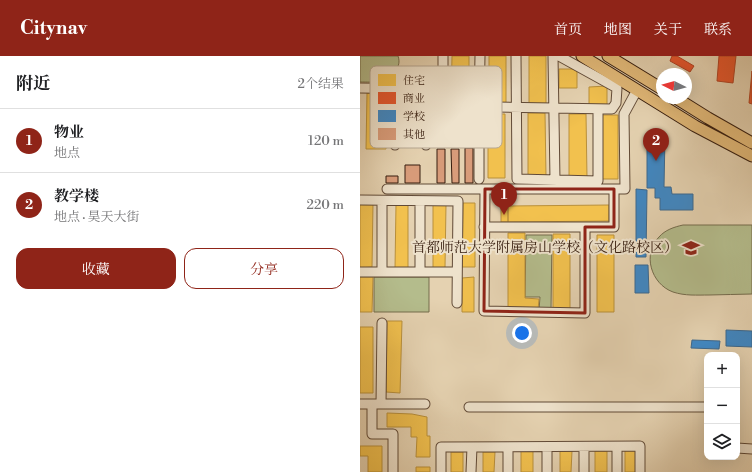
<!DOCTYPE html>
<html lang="zh">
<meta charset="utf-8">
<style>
:root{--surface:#fff;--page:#f2f2f2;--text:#202124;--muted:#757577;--line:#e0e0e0;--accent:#8f2418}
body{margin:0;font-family:"Libre Bodoni","Noto Serif SC",serif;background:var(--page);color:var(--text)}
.controls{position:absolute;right:12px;bottom:12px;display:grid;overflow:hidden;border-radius:8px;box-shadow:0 4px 16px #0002}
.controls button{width:36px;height:36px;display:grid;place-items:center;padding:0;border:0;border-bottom:1px solid var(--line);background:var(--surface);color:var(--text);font:20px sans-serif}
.compass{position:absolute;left:296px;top:12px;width:36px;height:36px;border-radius:50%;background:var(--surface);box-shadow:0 4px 16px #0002;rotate:275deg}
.you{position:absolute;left:162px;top:277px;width:14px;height:14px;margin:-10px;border:3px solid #fff;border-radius:50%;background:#1a73e8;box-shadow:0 0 0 6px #1a73e833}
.badge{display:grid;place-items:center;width:26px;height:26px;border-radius:50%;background:var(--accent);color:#fff;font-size:13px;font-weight:700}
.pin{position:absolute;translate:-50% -33px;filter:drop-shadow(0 1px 2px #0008)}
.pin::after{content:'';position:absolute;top:21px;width:14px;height:12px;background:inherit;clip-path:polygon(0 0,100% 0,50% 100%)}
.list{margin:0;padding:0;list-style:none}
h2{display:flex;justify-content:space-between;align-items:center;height:52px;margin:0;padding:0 16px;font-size:17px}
h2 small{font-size:13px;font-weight:400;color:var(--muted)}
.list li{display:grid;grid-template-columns:26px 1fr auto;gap:12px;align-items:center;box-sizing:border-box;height:64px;padding:0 16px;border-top:1px solid var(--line)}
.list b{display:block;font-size:15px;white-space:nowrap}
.list p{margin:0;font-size:13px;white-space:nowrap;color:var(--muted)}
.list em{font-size:13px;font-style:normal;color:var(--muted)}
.actions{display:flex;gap:8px;padding:12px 16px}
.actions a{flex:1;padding:9px 0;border:1px solid var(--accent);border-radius:12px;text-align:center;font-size:14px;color:var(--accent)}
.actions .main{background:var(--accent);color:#fff}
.icon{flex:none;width:22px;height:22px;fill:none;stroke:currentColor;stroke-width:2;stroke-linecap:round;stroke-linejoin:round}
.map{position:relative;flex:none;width:392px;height:416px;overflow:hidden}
header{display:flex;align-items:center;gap:24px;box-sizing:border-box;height:56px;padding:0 20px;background:var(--accent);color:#fff}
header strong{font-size:19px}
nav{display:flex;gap:22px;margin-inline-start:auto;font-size:14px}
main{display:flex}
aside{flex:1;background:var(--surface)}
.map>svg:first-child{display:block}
</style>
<header>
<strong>Citynav</strong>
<nav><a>首页</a><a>地图</a><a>关于</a><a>联系</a></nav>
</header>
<main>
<aside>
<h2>附近<small>2个结果</small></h2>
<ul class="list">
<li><span class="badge">1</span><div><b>物业</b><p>地点</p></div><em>120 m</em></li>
<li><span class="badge">2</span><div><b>教学楼</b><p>地点 · 昊天大街</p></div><em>220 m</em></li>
</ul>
<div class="actions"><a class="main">收藏</a><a>分享</a></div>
</aside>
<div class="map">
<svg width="392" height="416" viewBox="0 0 392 416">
<rect width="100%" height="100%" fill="#e5d2b1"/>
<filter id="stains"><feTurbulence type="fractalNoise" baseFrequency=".005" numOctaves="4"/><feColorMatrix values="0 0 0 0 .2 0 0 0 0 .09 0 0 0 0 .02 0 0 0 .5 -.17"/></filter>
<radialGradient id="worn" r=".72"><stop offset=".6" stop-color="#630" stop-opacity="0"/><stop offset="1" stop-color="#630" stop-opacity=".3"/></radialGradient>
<!-- green -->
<path fill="#b4bc8c" stroke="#746c4d" d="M0,0H38C40,6 39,10 35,15C27,28 14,26 0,26Z
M323,169H392V238C378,238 363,239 349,239C337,239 325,240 313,236C291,228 282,198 299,181C305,174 314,171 323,169Z
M166,179H192L191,254H179L180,241H165Z
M14,221H69V256H14Z"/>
<!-- homes -->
<path fill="#f2c14e" stroke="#b9903b" d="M92,0H109V47H91Z
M129,0H146V48L129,47Z
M169,0H186V49H169Z
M199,13H217V32H199Z
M247,30V49H229V31Z
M7,37L26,38V93H6Z
M168,57H185L186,121H168Z
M128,58H145V122H128Z
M209,58H226L227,122H209Z
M241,59H258V123H241Z
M103,147H115V211H102Z
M0,148H13L12,211L0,212Z
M36,148H48V212H35Z
M73,148H86L85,212H73Z
M249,149V165L148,166V150Z
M141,151H148V166H141Z
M148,177H165V242L179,243L178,254H148Z
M193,178H210V255H193Z
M237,179H254V256H237Z
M0,221H13L12,256H0Z
M114,221V256H102V222Z
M27,265H42L40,337L26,336Z
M0,271H13V337H0Z
M27,357L52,358L67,361V380H70V401H56L57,381H51V371H27Z
M0,390H22V416H8V400H0Z
M161,394H173V416H161Z
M265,394H277V416H265Z
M200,395H212L211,416H200Z
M235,395H247V416H235Z
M91,396H103V416H91Z
M123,396H135L134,416H123Z
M56,411H70V416H56Z"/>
<!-- shops -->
<path fill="#e4572e" stroke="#b04524" d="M312,0H317L334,10L330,16L310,5Z
M359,0H376L373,27L357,25Z
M392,15V48L389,47Z"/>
<!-- schools -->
<path fill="#3f88c5" stroke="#3c688e" d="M287,80H305L304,131H311L312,138H333V154H300V142H295V132H287Z
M276,133L287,134L286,201H276Z
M275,209H288L289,237H275Z
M366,274L392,275V291L366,290Z
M332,284L360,285L359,293L331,292Z"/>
<!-- building -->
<path fill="#d99c7a" stroke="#351c0e" d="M105,92H113V127H105Z
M77,93H85V127H77Z
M91,93H99V127H92Z
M45,109H60V127H45Z
M26,120H38V127H26Z"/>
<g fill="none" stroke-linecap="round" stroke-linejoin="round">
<!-- minor casing -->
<g stroke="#614a37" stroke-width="11">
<path id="minor" d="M83,0V50L252,53L256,47L257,32L199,0
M156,0L157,123L238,125V53
M193,0L195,124
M0,32L66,33V89
M35,32V89
M119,123V51L120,0
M27,133H265L264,58L277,34
M125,133L124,255L225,257V171
M0,144L98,145L97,247
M124,171H254V133
M0,216H97
M22,216V145
M60,216V145
M0,348H65
M12,348V378H33V416
M21,348L22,267
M109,351H347
M377,392L392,393
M81,416V391L280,390V416
M111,416L112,391
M148,416V391
M187,416V391
M224,416V391
M257,416V391"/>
</g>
<!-- major casing -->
<g stroke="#351c0e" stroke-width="13">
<path id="major" d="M222,0L335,70L392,100
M248,0L302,33
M316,42L348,62L392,87"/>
</g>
<!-- minor -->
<use href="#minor" stroke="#eee2cc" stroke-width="9"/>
<!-- major -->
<use href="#major" stroke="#e2b978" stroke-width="11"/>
</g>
<!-- marked area -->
<path fill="none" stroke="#8f2418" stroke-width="3" stroke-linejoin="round" d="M125,133H254V171H225V257L124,255Z"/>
<!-- icons -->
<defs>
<g id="school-bare" transform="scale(1.38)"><path d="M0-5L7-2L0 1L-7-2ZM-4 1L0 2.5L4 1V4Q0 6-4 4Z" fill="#8f2418" stroke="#eee2cc" stroke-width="2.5" paint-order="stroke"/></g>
</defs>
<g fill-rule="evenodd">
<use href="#school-bare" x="331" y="192"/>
</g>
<g text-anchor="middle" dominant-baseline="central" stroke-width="4" stroke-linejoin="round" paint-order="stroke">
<!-- poi labels -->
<g font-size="14" fill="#351c0e" stroke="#eee2cc" text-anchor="end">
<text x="318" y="192">首都师范大学附属房山学校（文化路校区）</text>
</g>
</g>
<!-- legend -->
<rect x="10" y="10" width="132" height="82" rx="6" fill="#eee2cc" stroke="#b6a793" stroke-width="1"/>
<rect x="18" y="18" width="18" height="12" fill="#f2c14e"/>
<rect x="18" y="36" width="18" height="12" fill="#e4572e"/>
<rect x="18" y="54" width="18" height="12" fill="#3f88c5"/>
<rect x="18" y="72" width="18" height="12" fill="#d99c7a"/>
<g font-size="11" fill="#351c0e">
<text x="43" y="28">住宅</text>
<text x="43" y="46">商业</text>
<text x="43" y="64">学校</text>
<text x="43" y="82">其他</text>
</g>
<rect width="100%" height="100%" filter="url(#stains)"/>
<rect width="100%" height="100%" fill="url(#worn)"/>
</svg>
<div class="controls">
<button>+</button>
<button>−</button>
<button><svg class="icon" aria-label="layers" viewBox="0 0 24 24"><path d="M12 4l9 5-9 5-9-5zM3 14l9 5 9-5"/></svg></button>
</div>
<svg class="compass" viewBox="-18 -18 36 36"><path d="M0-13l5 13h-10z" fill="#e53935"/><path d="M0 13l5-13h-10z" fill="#757577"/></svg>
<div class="you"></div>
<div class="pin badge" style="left:144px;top:159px">1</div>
<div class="pin badge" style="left:296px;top:105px">2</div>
</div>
</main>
